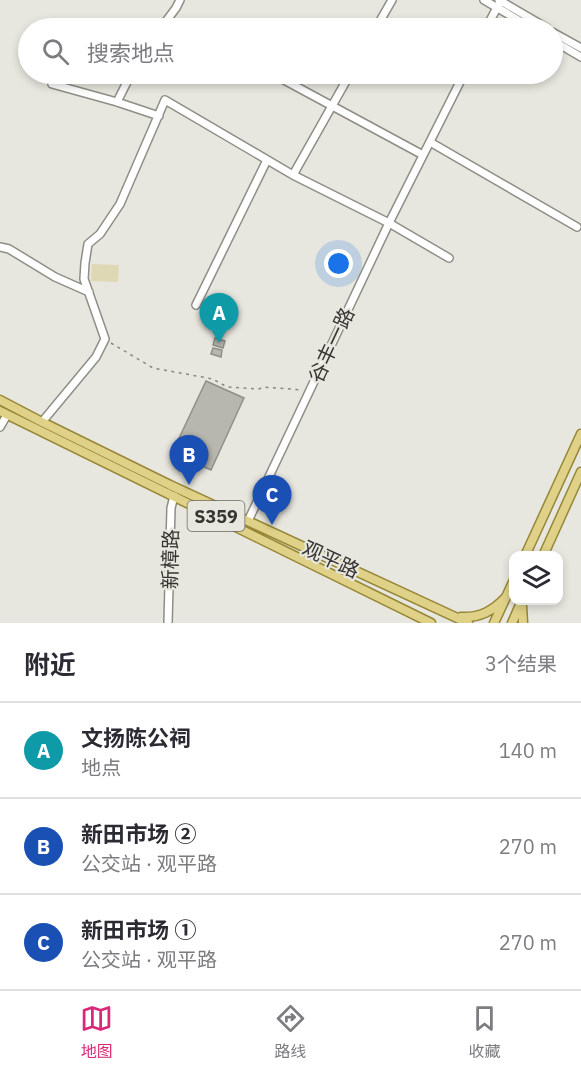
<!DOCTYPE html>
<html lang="zh">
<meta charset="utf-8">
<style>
:root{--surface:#fff;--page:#f2f2f3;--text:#2b2b33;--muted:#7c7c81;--line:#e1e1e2;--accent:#db2777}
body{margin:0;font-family:"IBM Plex Sans","Noto Sans SC",sans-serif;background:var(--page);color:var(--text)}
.controls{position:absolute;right:18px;bottom:18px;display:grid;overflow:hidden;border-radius:12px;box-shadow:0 3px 9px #0003}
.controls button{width:54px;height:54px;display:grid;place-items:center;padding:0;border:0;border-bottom:2px solid var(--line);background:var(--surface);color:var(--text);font:30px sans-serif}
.you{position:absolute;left:339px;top:264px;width:21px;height:21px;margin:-15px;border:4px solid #fff;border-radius:50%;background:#1a73e8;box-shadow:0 0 0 9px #1a73e833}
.badge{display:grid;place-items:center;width:39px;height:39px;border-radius:50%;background:var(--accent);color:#fff;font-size:20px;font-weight:700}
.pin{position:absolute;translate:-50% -50px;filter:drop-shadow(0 2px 3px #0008)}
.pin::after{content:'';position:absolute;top:32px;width:21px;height:18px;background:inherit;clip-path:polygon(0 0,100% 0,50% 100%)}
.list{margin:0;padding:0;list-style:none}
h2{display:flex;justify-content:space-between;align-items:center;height:78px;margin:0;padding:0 24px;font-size:26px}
h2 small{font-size:20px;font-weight:400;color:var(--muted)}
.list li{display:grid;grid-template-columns:39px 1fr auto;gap:18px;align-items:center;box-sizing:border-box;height:96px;padding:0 24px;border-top:2px solid var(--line)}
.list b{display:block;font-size:22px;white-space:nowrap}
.list p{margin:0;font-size:20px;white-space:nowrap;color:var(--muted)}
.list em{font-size:20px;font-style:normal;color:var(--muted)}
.icon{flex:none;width:33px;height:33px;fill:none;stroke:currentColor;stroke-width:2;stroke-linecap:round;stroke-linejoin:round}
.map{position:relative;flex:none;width:581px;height:623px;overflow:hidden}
.search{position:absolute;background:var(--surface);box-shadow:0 3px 9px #0003;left:18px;right:18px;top:18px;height:66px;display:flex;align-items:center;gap:15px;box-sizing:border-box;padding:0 21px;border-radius:33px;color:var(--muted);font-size:22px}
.sheet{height:366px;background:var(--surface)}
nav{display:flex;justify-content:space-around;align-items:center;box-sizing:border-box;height:84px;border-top:2px solid var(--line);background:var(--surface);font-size:16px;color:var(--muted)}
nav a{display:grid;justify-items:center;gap:3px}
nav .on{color:var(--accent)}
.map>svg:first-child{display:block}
</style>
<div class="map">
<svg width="581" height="623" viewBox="0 0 581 623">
<rect width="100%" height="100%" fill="#e8e7df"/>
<!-- green -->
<path fill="#ded8b4" d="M92,264L119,265L118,282L91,281Z"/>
<!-- building -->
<path fill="#b8b7af" stroke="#919088" stroke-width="1.5" d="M215,338L225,341L223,348L213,345Z
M213,348L222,350L221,357L211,354Z
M206,381L244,398L211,470L172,453Z"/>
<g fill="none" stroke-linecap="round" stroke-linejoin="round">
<!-- minor casing -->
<g stroke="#8f8e86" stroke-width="10">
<path id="minor" d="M484,0L532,28
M499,0L547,28
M161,28L176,8L180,0
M376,28L392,0
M486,28L499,4
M552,32L581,48
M552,40L581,57
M273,74L423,155
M52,84L117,102L159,116
M117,102L131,74
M430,142L577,227
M293,175L350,74
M0,247L9,249L55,277L89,292
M196,305L267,160
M42,422L96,357L105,339L84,279L85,263L88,244L100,234L120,204L165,100L293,175L389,223L449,258
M0,427L7,415
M248,521L389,223L464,74
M168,623L171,508L174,496"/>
</g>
<!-- major casing -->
<g stroke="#968736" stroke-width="11">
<path id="major" d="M0,400L42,422L170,485L468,623
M0,411L431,623
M525,556L581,434
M543,556L581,472
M522,606L523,623
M461,617C480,618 493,611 506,597
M494,623L514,580
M512,623L522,600"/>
</g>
<!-- path -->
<path stroke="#898883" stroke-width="1.5" stroke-dasharray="3 4.5" stroke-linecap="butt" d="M111,343L153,368L213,379L227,387L259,389L263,387L303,390"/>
<!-- minor -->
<use href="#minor" stroke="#fff" stroke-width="7"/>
<!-- major -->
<use href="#major" stroke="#dfd188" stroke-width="8"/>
</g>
<g text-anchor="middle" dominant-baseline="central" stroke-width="4.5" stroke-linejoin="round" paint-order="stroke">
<!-- shield labels -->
<rect fill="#e8e7df" stroke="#6b6a66" stroke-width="1.5" x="187.5" y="501" width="57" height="30" rx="4.5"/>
<g font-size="18" font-weight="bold" fill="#363532">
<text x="216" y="516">S359</text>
</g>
<!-- street labels -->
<g font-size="20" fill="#363532" stroke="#e8e7df">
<text transform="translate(331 345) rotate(-65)">谷丰一路</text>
<text transform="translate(170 559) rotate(-89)">新樟路</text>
<text transform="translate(331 559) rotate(25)">观平路</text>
</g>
</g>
</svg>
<div class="controls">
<button><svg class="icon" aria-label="layers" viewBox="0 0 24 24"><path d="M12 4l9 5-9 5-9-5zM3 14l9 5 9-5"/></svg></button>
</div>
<div class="you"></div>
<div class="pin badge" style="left:219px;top:343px;background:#0f9aa8">A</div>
<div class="pin badge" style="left:189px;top:485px;background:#1a4fb4">B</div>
<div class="pin badge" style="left:272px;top:525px;background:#1a4fb4">C</div>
<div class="search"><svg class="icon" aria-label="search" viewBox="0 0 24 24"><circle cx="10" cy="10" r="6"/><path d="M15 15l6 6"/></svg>搜索地点</div>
</div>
<section class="sheet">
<h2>附近<small>3个结果</small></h2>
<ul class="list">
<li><span class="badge" style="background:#0f9aa8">A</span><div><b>文扬陈公祠</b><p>地点</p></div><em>140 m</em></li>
<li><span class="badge" style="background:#1a4fb4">B</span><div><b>新田市场 ②</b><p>公交站 · 观平路</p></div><em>270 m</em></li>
<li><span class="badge" style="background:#1a4fb4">C</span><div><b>新田市场 ①</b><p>公交站 · 观平路</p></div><em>270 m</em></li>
</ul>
</section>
<nav>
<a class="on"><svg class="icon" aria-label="map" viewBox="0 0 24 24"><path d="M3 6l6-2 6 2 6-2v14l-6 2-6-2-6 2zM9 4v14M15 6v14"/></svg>地图</a>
<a><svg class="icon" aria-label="directions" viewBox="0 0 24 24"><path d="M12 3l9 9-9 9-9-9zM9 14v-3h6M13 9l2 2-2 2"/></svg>路线</a>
<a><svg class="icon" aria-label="saved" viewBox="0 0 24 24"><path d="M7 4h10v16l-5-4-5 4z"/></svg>收藏</a>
</nav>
